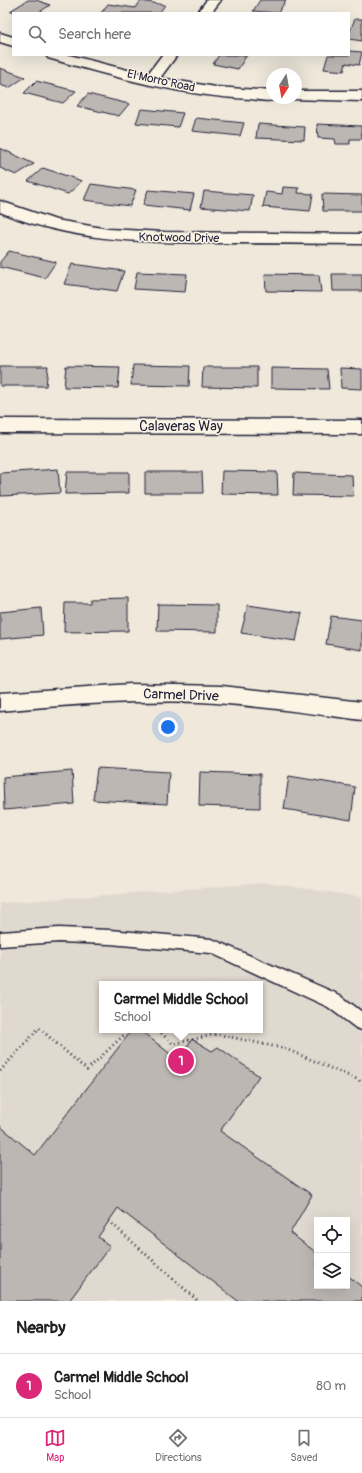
<!DOCTYPE html>
<style>
:root{--surface:#fff;--page:#f6f6f6;--text:#222;--muted:#767676;--line:#e0e0e0;--accent:#db2777}
body{margin:0;font-family:Pangolin,sans-serif;background:var(--page);color:var(--text)}
.controls{position:absolute;right:12px;bottom:12px;display:grid;overflow:hidden;border-radius:0px;box-shadow:0 4px 16px #0002}
.controls button{width:36px;height:36px;display:grid;place-items:center;padding:0;border:0;border-bottom:1px solid var(--line);background:var(--surface);color:var(--text);font:20px sans-serif}
.compass{position:absolute;left:266px;top:68px;width:36px;height:36px;border-radius:50%;background:var(--surface);box-shadow:0 4px 16px #0002;rotate:191deg}
.you{position:absolute;left:168px;top:727px;width:14px;height:14px;margin:-10px;border:3px solid #fff;border-radius:50%;background:#1a73e8;box-shadow:0 0 0 6px #1a73e833}
.badge{display:grid;place-items:center;width:26px;height:26px;border-radius:50%;background:var(--accent);color:#fff;font-size:13px;font-weight:700}
.pin{position:absolute;translate:-50% -50%;border:2px solid #fff;box-shadow:0 1px 4px #0006}
.popup{position:absolute;left:99px;top:981px;width:164px;height:52px;box-sizing:border-box;display:grid;place-content:center;border-radius:0px;background:var(--surface);filter:drop-shadow(0 1px 3px #0005);font-size:13px;white-space:nowrap;color:var(--muted)}
.popup b{font-size:15px;color:var(--text)}
.popup::after{content:'';position:absolute;left:50%;top:100%;margin-left:-8px;border:8px solid transparent;border-top-color:var(--surface)}
.list{margin:0;padding:0;list-style:none}
h2{display:flex;justify-content:space-between;align-items:center;height:52px;margin:0;padding:0 16px;font-size:17px}
h2 small{font-size:13px;font-weight:400;color:var(--muted)}
.list li{display:grid;grid-template-columns:26px 1fr auto;gap:12px;align-items:center;box-sizing:border-box;height:64px;padding:0 16px;border-top:1px solid var(--line)}
.list b{display:block;font-size:15px;white-space:nowrap}
.list p{margin:0;font-size:13px;white-space:nowrap;color:var(--muted)}
.list em{font-size:13px;font-style:normal;color:var(--muted)}
.icon{flex:none;width:22px;height:22px;fill:none;stroke:currentColor;stroke-width:2;stroke-linecap:round;stroke-linejoin:round}
.map{position:relative;flex:none;width:362px;height:1301px;overflow:hidden}
.search{position:absolute;background:var(--surface);box-shadow:0 4px 16px #0002;left:12px;right:12px;top:12px;height:44px;display:flex;align-items:center;gap:10px;box-sizing:border-box;padding:0 14px;border-radius:0px;color:var(--muted);font-size:15px}
.sheet{height:116px;background:var(--surface)}
nav{display:flex;justify-content:space-around;align-items:center;box-sizing:border-box;height:56px;border-top:1px solid var(--line);background:var(--surface);font-size:11px;color:var(--muted)}
nav a{display:grid;justify-items:center;gap:2px}
nav .on{color:var(--accent)}
.map>svg:first-child{display:block}
</style>
<div class="map">
<svg width="362" height="1301" viewBox="0 0 362 1301">
<rect width="100%" height="100%" fill="#efe8db"/>
<filter id="ink" filterUnits="userSpaceOnUse"><feTurbulence type="fractalNoise" baseFrequency=".025" numOctaves="2"/><feDisplacementMap in="SourceGraphic" scale="8" xChannelSelector="R" yChannelSelector="G"/><feConvolveMatrix kernelMatrix="1 2 1 2 8 2 1 2 1" color-interpolation-filters="sRGB"/></filter>
<g filter="url(#ink)">
<!-- built -->
<path fill="#e0d9cf" fill-rule="evenodd" d="M267,883L362,897V1301H0V903ZM102,984H260V1030H102ZM317,1220H347V1286H317Z"/>
<!-- building -->
<path fill="#bcb7b3" stroke="#22223b" d="M28,0H36L50,5L38,13L10,11Z
M260,0H286L278,13L253,11Z
M141,1L165,5L159,13H101L108,4L135,8Z
M355,19H362V41L349,39V33Z
M349,51L362,52L359,65L346,63L344,71L324,69L328,55H349Z
M219,55H247L238,69L213,64Z
M0,68L25,77L9,88L0,85Z
M36,81L76,91L63,103L24,93Z
M88,94L129,104L119,116L77,106Z
M141,109L183,113L178,127L136,123Z
M196,118L244,123L240,136L192,131Z
M258,124L305,127L304,140L256,138Z
M317,124L361,126L362,139H350V144H336L335,139L318,138Z
M0,148L34,164L16,175L0,168Z
M43,168L82,181L68,194L28,181Z
M91,184L136,190L130,206L84,200Z
M283,187L299,188L298,193L313,194L310,211L263,207L266,192L282,194Z
M148,190L194,194L190,210L143,205Z
M204,191L253,195L250,211L201,207Z
M322,194L362,195V211H323Z
M9,251L56,262L45,278L0,267V262Z
M72,264L124,271L117,291L64,284Z
M137,272L187,274L185,292L134,289Z
M265,274L319,275L321,292L266,291Z
M332,274H362V291H333Z
M133,365L190,366L189,386L131,385Z
M0,366H48L46,386H0Z
M66,366L120,367L118,388L64,387Z
M203,367H257V388L202,387Z
M271,368L327,369L329,389L271,388Z
M340,368L362,369V389L341,388Z
M58,469L60,493L1,496L0,473Z
M222,471L277,472L278,495L221,494Z
M67,472H129V493L65,494Z
M145,472H202L203,493H145Z
M294,473L352,475L353,496L293,495Z
M128,598V631L64,632L65,603H90V599Z
M158,604L217,605V632L157,631Z
M248,605L302,613L296,641L241,633Z
M41,608L43,635L0,639V612Z
M331,616L362,620V650L326,644Z
M97,768L169,772L167,804L93,800Z
M72,771L74,804L4,810L3,777Z
M200,772L260,774V808L199,806Z
M289,776L355,787L351,820L284,809Z
M132,1030H140L178,1060L192,1039L212,1051L218,1047L259,1076L220,1131L312,1195L290,1233L317,1253V1286H347V1275L362,1287V1301H238L118,1208L98,1237L110,1246L69,1301H0V1126L35,1155Z"/>
<g fill="none" stroke-linecap="round" stroke-linejoin="round">
<!-- lane casing -->
<g stroke="#22223b" stroke-width="3">
<path id="lane" d="M59,928L110,930L212,939L340,995L362,1012V1030L356,1028L328,1007L211,953L110,944L59,942L0,946V932Z"/>
</g>
<!-- street casing -->
<g stroke="#22223b" stroke-width="3">
<path id="street" d="M207,0H221L211,13H197Z
M0,33L13,37V46L0,42Z
M46,55H69L147,75L162,55H177L160,78L216,87L272,91V98H278C271,103 260,100 251,99C182,96 114,77 48,58Z
M296,91H362V101L291,99L290,98H296Z
M0,201L56,220L108,229L164,232L362,234V244C314,244 266,243 219,243C144,243 70,241 0,212Z
M0,419L362,420V434L0,433Z"/>
</g>
<!-- secondary casing -->
<g stroke="#22223b" stroke-width="3">
<path id="secondary" d="M131,684L222,686L362,702V720C308,713 254,705 200,702C133,700 66,705 0,711V693Z"/>
</g>
<!-- path -->
<path stroke="#22223b" stroke-width="3" stroke-dasharray="1 3.5" stroke-linecap="butt" d="M158,1030L173,1044L217,1034L286,1049L359,1080L362,1084
M0,1071L39,1028L87,1070L129,1030
M109,1221L198,1301"/>
<!-- lane -->
<use href="#lane" fill="#fcf5e5" fill-rule="evenodd"/>
<!-- street -->
<use href="#street" fill="#fcf5e5" fill-rule="evenodd"/>
<!-- secondary -->
<use href="#secondary" fill="#fcf5e5" fill-rule="evenodd"/>
</g>
</g>
<g text-anchor="middle" dominant-baseline="central" stroke-width="3" stroke-linejoin="round" paint-order="stroke">
<!-- far-street labels -->
<g font-size="12" fill="#22223b" stroke="#fcf5e5">
<text transform="translate(161 81) rotate(12)">El Morro Road</text>
<text transform="translate(179 238) rotate(1)">Knotwood Drive</text>
</g>
<!-- street labels -->
<g font-size="14" fill="#22223b" stroke="#fcf5e5">
<text x="181" y="426">Calaveras Way</text>
<text transform="translate(181 695) rotate(2)">Carmel Drive</text>
</g>
</g>
</svg>
<div class="controls">
<button><svg class="icon" aria-label="locate" viewBox="0 0 24 24"><circle cx="12" cy="12" r="6"/><path d="M12 2v4M12 18v4M2 12h4M18 12h4"/></svg></button>
<button><svg class="icon" aria-label="layers" viewBox="0 0 24 24"><path d="M12 4l9 5-9 5-9-5zM3 14l9 5 9-5"/></svg></button>
</div>
<svg class="compass" viewBox="-18 -18 36 36"><path d="M0-13l5 13h-10z" fill="#e53935"/><path d="M0 13l5-13h-10z" fill="#767676"/></svg>
<div class="you"></div>
<div class="pin badge" style="left:181px;top:1061px">1</div>
<div class="popup"><b>Carmel Middle School</b>School</div>
<div class="search"><svg class="icon" aria-label="search" viewBox="0 0 24 24"><circle cx="10" cy="10" r="6"/><path d="M15 15l6 6"/></svg>Search here</div>
</div>
<section class="sheet">
<h2>Nearby<small></small></h2>
<ul class="list">
<li><span class="badge">1</span><div><b>Carmel Middle School</b><p>School</p></div><em>80 m</em></li>
</ul>
</section>
<nav>
<a class="on"><svg class="icon" aria-label="map" viewBox="0 0 24 24"><path d="M3 6l6-2 6 2 6-2v14l-6 2-6-2-6 2zM9 4v14M15 6v14"/></svg>Map</a>
<a><svg class="icon" aria-label="directions" viewBox="0 0 24 24"><path d="M12 3l9 9-9 9-9-9zM9 14v-3h6M13 9l2 2-2 2"/></svg>Directions</a>
<a><svg class="icon" aria-label="saved" viewBox="0 0 24 24"><path d="M7 4h10v16l-5-4-5 4z"/></svg>Saved</a>
</nav>
